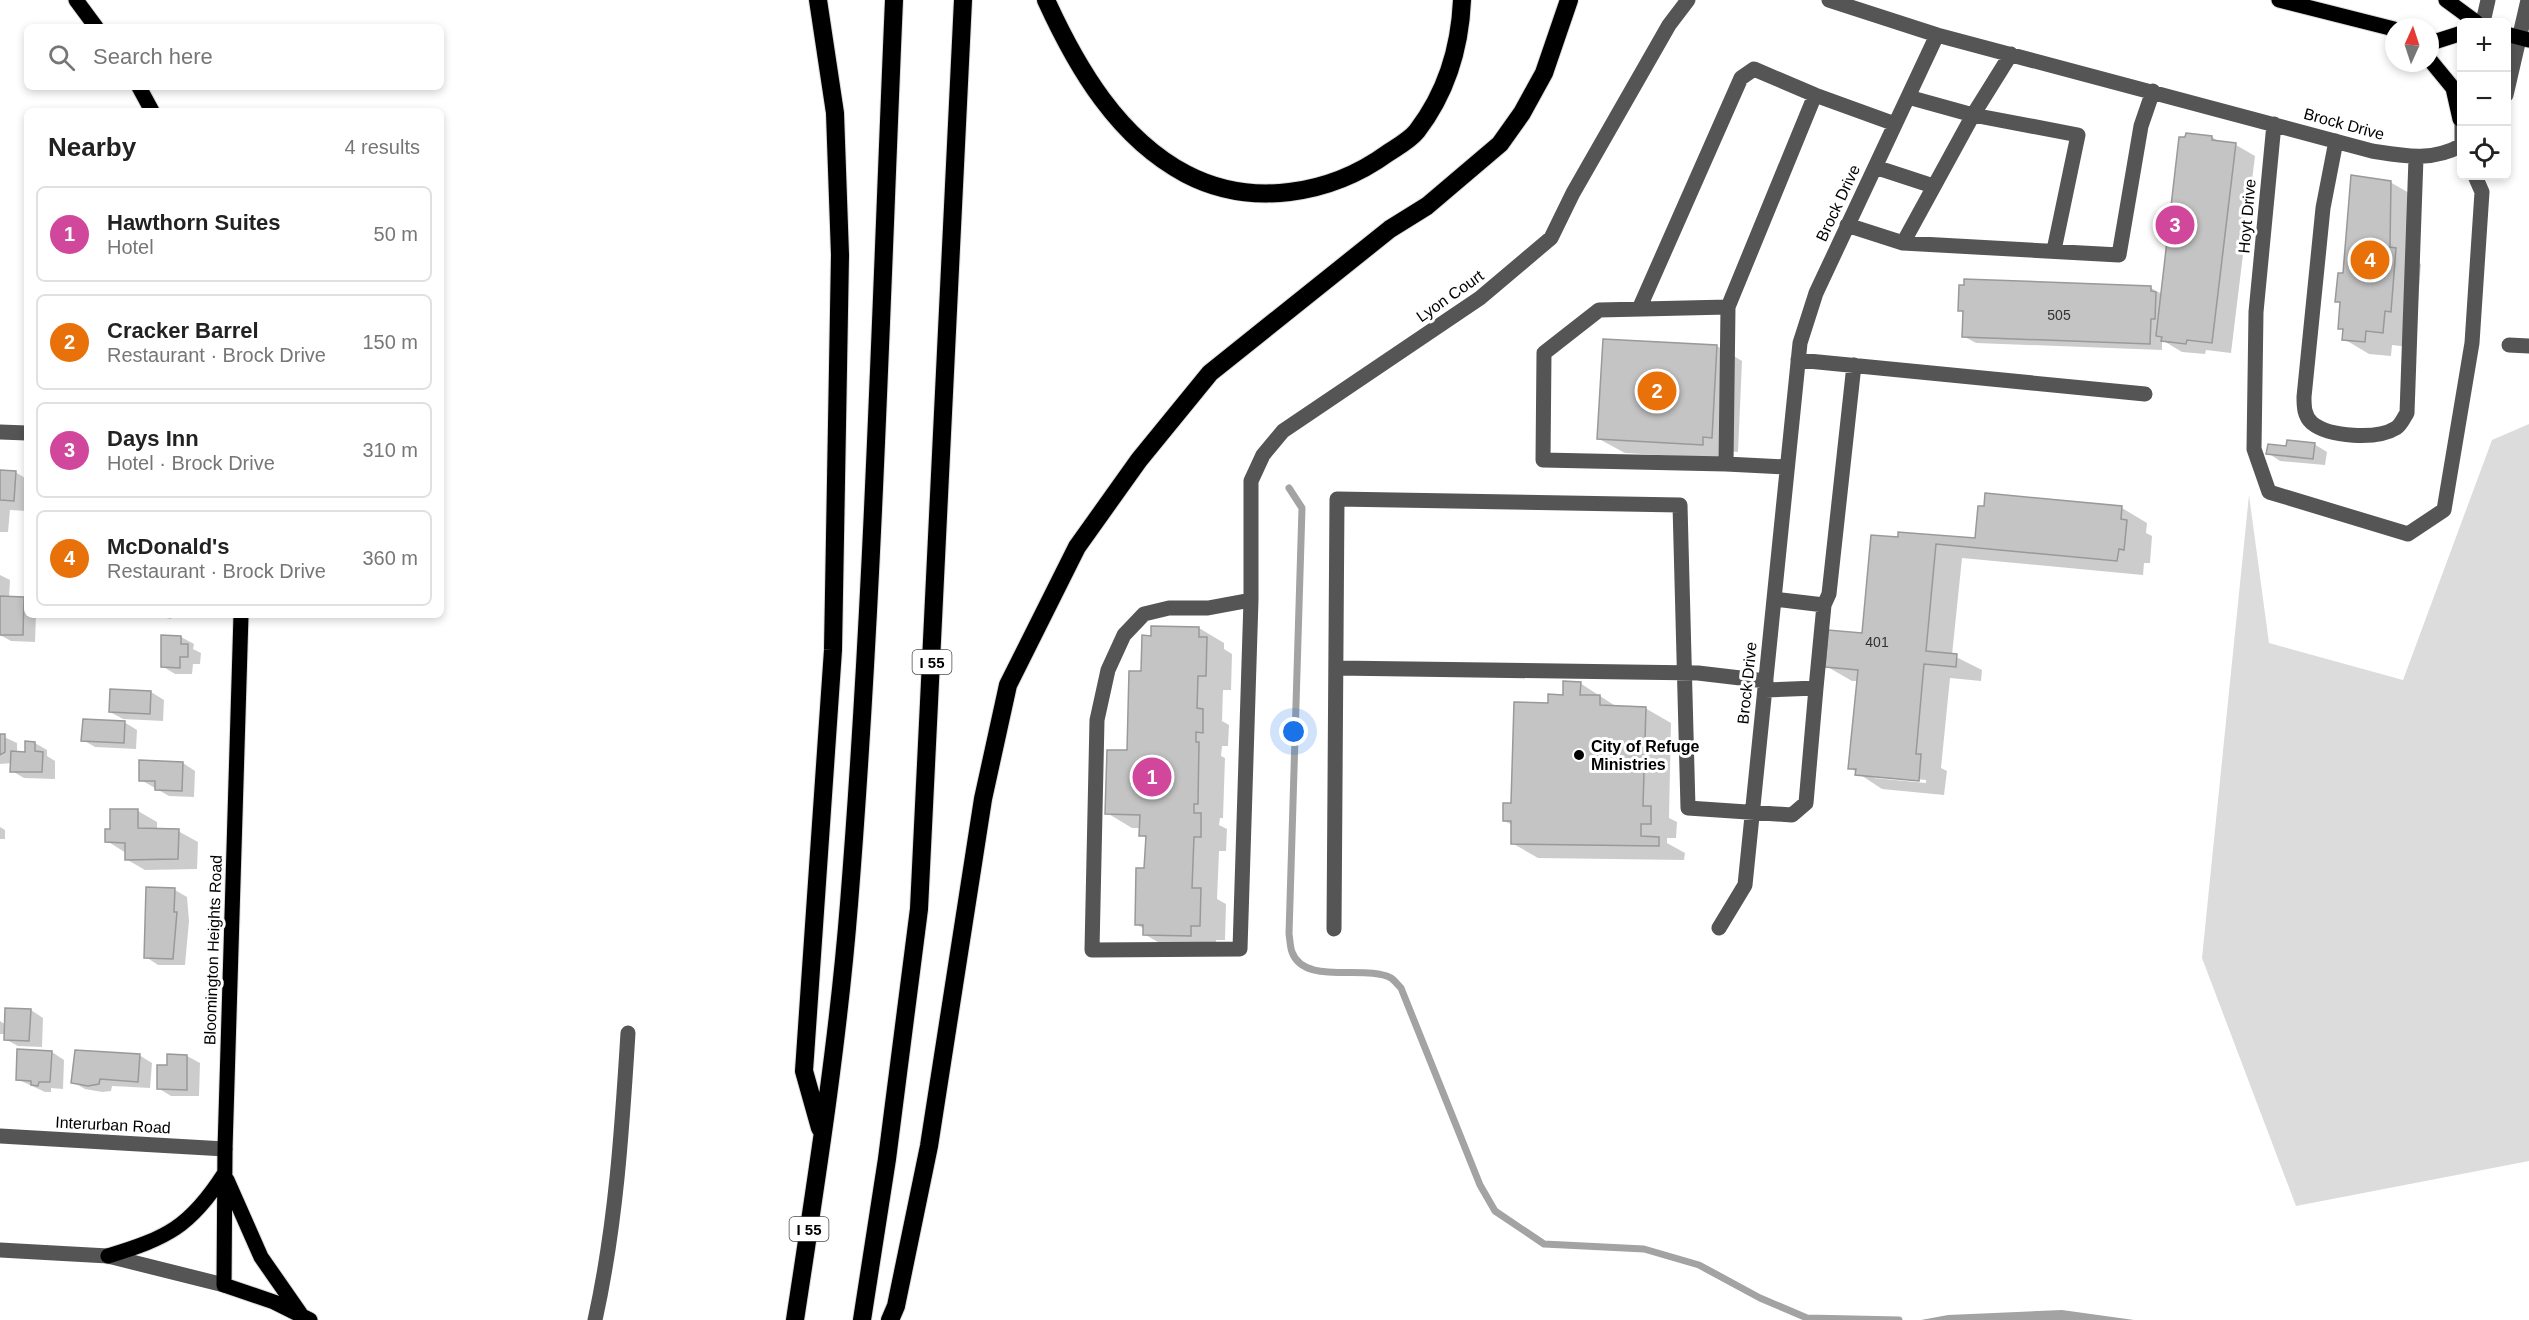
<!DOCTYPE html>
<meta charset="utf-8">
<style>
:root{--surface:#fff;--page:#f2f2f2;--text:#222;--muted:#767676;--line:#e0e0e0;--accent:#000}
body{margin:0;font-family:Arial,sans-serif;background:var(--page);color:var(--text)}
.controls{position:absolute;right:18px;top:18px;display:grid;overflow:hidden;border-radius:9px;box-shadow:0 3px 9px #0003}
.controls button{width:54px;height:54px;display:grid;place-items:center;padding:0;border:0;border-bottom:2px solid var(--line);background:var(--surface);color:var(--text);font:30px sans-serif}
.compass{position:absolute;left:2385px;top:18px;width:54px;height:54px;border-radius:50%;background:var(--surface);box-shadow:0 3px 9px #0003;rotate:3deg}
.you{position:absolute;left:1294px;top:732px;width:21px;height:21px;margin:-15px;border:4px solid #fff;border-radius:50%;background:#1a73e8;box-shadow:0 0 0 9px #1a73e833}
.badge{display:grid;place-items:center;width:39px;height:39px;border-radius:50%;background:var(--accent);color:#fff;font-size:20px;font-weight:700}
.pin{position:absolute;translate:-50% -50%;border:3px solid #fff;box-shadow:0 2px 6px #0006}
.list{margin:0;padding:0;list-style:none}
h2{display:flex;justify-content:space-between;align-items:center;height:78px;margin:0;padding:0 24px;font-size:26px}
h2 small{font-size:20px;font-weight:400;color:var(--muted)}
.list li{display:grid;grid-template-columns:39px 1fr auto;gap:18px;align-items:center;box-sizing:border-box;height:96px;margin:0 12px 12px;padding:0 12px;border:2px solid var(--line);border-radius:9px}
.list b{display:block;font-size:22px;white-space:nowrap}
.list p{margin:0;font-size:20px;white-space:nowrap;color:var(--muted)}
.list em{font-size:20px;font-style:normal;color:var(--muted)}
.icon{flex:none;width:33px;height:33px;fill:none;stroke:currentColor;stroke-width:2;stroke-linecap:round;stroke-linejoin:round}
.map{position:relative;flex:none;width:2529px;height:1320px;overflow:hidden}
.search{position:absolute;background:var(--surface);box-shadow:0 3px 9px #0003;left:24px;top:24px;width:420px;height:66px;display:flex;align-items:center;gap:15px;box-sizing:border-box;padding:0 21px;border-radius:9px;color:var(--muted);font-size:22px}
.panel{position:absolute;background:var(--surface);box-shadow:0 3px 9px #0003;left:24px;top:108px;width:420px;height:510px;border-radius:9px}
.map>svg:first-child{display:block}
</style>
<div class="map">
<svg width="2529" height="1320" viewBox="0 0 2529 1320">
<rect width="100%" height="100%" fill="#fff"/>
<!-- green -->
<path fill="#dcdcdc" d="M2529,424V1161L2296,1206L2202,958L2249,495L2269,643L2403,680L2492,440Z"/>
<!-- water -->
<path fill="#a3a3a3" d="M2062,1310L2134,1320H1921L1948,1315Z"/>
<!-- shadow -->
<path fill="#0003" fill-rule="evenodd" d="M2212,137L2221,143L2236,145L2255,156L2231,353L2206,350L2205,354L2182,352L2162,340V350L1976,343L1963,336L1964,312L1960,310L2151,288L2162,294Z
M2390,182L2416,197V261L2421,264L2416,326L2409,347L2392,345L2391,356L2369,354L2344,339V331L2340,328L2342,304L2336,301L2344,275Z
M1717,346L1742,361L1738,452L1729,451L1728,459L1625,453L1599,439Z
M2314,444L2327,452L2325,465L2280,461L2268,453L2287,448Z
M0,472H15L27,479V511L10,510L8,532H0Z
M2122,508L2147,523L2146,533L2152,536L2150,563H2144L2143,575L1962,558L1952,655L1982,670L1981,681L1950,678L1941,768L1947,771L1944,795L1882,789L1850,768L1858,681H1852L1826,666L1863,635L1873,536L1976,540ZM1874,775L1926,780V783L1874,778Z
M0,575L10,580L9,598L27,600V615H36L35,642L11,641L0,635Z
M172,615L171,619L157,616V615Z
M1199,628L1224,643V649L1232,654L1231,690H1223L1222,721L1229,725L1228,746H1222L1221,756L1225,758L1223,818H1220L1219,825L1227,829L1226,851H1219L1217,899L1226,904L1225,940H1216V950L1170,949L1144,934V929L1136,924L1146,869L1147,838L1141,835V828H1132L1107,813L1129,751L1142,673L1152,637Z
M181,637L194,644L193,649L201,653L200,664H193L192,674H175L162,666Z
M1580,683L1617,707L1645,708L1671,723L1669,818L1677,822L1676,838H1667V843L1685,853L1684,860L1538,858L1512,843L1513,825L1504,821L1513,804L1549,704Z
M111,691L151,692L164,700L163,721L123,719L110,712Z
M124,722L137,730L136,749L95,747L83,740Z
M0,735L17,743V753H26L35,743L47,750V756L55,761V779L24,778L12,771V763L0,764Z
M183,763L195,771L194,797L169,796L141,780Z
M138,811L157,822V830L178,831L198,842L197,869L145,870L126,859V853L107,841L112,830Z
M0,827L5,830V839H0Z
M175,890L187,897L189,921L185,965H158L146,957Z
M31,1010L43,1018L42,1047L18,1046L5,1039L6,1034H0V1021L6,1025Z
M52,1052L64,1060L63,1089L51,1088V1092H45L17,1079Z
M139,1055L152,1063L150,1088L112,1086L111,1091L102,1092L85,1089L73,1082Z
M187,1056L200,1063L199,1096H171L158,1088L168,1067Z"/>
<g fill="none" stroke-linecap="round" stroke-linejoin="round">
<!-- stream -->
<path stroke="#a3a3a3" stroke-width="7" d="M1289,488L1302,508L1289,934C1290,939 1290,947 1292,952C1304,986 1366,964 1391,978C1394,980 1398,985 1401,988L1480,1185L1495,1211L1544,1244L1644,1249L1699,1265L1760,1298L1807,1318L1899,1320"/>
</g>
<!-- building -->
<path fill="#c4c4c4" stroke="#999" stroke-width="1.5" d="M2186,133L2212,136V140L2236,143L2212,343L2187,340L2186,344L2161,341L2162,337L2156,336L2179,137H2185Z
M2351,175L2391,181L2390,247L2396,248L2391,312L2385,311L2383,333L2366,331L2365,342L2342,340L2343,329H2338L2340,302H2335L2338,273H2343Z
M1964,279L2151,286V291L2156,292L2155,319H2151L2150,344L1962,337L1963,311H1958L1959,285H1964Z
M1603,339L1717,345L1712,438L1703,437V445L1597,439Z
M2287,440L2315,443L2313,459L2266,454L2268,444L2286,446Z
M0,470L16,471L14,501L0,500Z
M1985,493L2122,506L2121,519L2127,520L2124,550L2119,549L2117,561L1936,544L1926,651L1957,654L1956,667L1924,664L1916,754H1921L1919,781L1855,775L1856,769H1848L1858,670L1825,667L1828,630L1862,633L1871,535L1898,537V532L1975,538L1978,506H1984Z
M0,596L24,597L23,635H0Z
M1151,626L1199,627V637H1207L1206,676H1198L1197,708L1203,709V733L1196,732V742H1199L1198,804H1194V813H1201V837H1194L1192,888H1201L1200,926H1191V936L1143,935V925H1135L1136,868H1144L1146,836H1139L1140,815L1105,814L1107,750H1127L1129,671H1141L1142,635L1151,636Z
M161,635L181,636V644H188V657H180V668L161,667Z
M1563,681L1581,682L1580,695H1600V705L1646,707L1643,806H1651V824H1641V836L1659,837V846L1511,844V821H1503V803H1511L1514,702L1548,703V694L1563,695Z
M110,689L151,691L150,714L109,712Z
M83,719L125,721L124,743L81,741Z
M0,734H5V752L0,755Z
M25,741L35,742V751L43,752L42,772H10L11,751L25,752Z
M139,760L183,762L182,791L155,790V781H139Z
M110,809H138V828L179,829L178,859L125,860V843L105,842V829H110Z
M146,887L175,888L174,912H177L173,959L144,958Z
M5,1008L31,1009L29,1041L4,1040Z
M17,1049L52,1051L50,1082H39L38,1086L31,1085V1081L16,1080Z
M75,1050L140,1054L138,1082L100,1079L99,1084L88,1086L71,1083Z
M167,1054L187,1055V1090L157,1089V1065H167Z"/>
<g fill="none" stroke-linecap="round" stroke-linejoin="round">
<!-- major casing -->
<g stroke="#dbdbdb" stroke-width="17">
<path id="major" d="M76,0L96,27
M2279,0L2394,29
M2446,0L2476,22
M2506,34L2529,40
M2430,39L2437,41L2462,33
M2430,60L2453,88L2460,119
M139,87L152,111
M241,615L225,1149L224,1285L274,1302L310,1320
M227,1180L261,1257L300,1313
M108,1256C167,1238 190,1227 224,1174"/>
</g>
<!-- highway casing -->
<g stroke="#dbdbdb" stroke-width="20">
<path id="highway" d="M818,0L835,113L840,255L833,650L804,1071L820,1128
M1046,0C1077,68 1118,138 1186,174C1251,208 1330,195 1388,153C1397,147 1410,140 1417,131C1446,93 1460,47 1462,0
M795,1320C816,1182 838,1043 849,904C873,603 881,301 894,0
M862,1320L887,1159L919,909L963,0
M890,1320L896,1306L929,1146L983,799L1008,685L1077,547L1139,460L1210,373L1390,229L1427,206L1500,144L1522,113L1544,73L1569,0"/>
</g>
<!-- minor -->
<path stroke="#555" stroke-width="15" d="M1829,0L1937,35L2372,151C2404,156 2432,162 2462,145
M2483,22L2488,0
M2506,95L2528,0
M1908,97L1973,115L2011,54
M2462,113V145
M2274,124L2256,312L2254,449L2269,492L2408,534L2444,510L2472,343L2482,192L2475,176
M2336,141L2323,208L2304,397C2304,406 2304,416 2312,423C2329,437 2377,440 2396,428C2401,425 2403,419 2407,413L2416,158
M1875,167L1933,186
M1847,225L1903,243L2119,255L2141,126L2153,91
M1903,243L1973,115L2078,135L2054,250
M1728,307L1815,95L1895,124
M1639,309L1741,78L1754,69L1815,95
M2509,345L2529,346
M1798,360L2145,394
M0,432L27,433
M1726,464L1543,460L1544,353L1599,310L1728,307L1726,464L1787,467
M1774,599L1824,605L1829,594L1854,365
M1251,600L1208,608H1169L1144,614L1124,635L1108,670L1097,720L1092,950L1240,949L1251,600V481L1263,455L1283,431L1480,298L1551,238L1573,193L1669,25L1688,0
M1336,668L1698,673L1766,681
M1765,690L1816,688L1824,605
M1719,928L1745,885L1800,343L1816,293L1937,35
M1334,929L1337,499L1680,505L1688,808L1792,815L1806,803L1816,688
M0,1136L225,1149
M0,1250L108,1256L224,1285
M595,1320C616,1225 622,1129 628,1033"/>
<!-- major -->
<use href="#major" stroke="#000" stroke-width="15"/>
<!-- highway -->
<use href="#highway" stroke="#000" stroke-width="18"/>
</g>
<!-- markers -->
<circle fill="#000" stroke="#fff" stroke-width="2" cx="1579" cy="755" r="6"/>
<g text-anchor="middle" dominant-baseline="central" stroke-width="6" stroke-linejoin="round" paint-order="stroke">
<!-- number labels -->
<g font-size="14" fill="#313131">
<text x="2059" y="315">505</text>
<text x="1877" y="642">401</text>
</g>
<!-- shield labels -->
<g fill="#fff" stroke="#4c4c4c" stroke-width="1.5">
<rect x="912.5" y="650" width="39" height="24" rx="4.5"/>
<rect x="789.5" y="1217" width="39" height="24" rx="4.5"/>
</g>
<g font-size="15" font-weight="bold" fill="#000">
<text x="932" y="662">I 55</text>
<text x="809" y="1229">I 55</text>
</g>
<!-- street labels -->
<g font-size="16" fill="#000" stroke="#fff">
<text transform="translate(2344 124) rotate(15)">Brock Drive</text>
<text transform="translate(1838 203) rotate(-65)">Brock Drive</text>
<text transform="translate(2247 216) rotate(-85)">Hoyt Drive</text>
<text transform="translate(1450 296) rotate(-35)">Lyon Court</text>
<text transform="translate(1747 683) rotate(-84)">Brock Drive</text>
<text transform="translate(213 950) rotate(-88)">Bloomington Heights Road</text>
<text transform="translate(113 1125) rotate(3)">Interurban Road</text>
</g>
<!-- poi labels -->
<g font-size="16" font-weight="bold" fill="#000" stroke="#fff" text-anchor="start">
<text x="1591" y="746">City of Refuge<tspan x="1591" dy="18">Ministries</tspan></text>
</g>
</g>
</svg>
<div class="controls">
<button>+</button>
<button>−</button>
<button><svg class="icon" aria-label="locate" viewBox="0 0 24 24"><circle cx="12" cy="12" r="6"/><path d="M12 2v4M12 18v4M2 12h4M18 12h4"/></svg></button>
</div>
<svg class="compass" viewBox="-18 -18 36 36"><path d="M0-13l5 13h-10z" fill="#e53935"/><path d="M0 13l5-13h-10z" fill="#767676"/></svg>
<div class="you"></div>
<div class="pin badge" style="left:1152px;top:777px;background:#d1479c">1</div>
<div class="pin badge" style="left:1657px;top:391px;background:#e8710a">2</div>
<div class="pin badge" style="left:2175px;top:225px;background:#d1479c">3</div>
<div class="pin badge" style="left:2370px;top:260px;background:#e8710a">4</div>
<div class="search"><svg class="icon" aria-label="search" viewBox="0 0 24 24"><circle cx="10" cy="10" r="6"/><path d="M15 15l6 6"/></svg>Search here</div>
<section class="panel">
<h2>Nearby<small>4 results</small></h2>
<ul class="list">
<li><span class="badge" style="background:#d1479c">1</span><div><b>Hawthorn Suites</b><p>Hotel</p></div><em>50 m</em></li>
<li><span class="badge" style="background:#e8710a">2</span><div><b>Cracker Barrel</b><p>Restaurant · Brock Drive</p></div><em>150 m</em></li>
<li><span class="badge" style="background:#d1479c">3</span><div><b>Days Inn</b><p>Hotel · Brock Drive</p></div><em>310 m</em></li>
<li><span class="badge" style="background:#e8710a">4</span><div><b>McDonald's</b><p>Restaurant · Brock Drive</p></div><em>360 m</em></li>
</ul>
</section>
</div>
